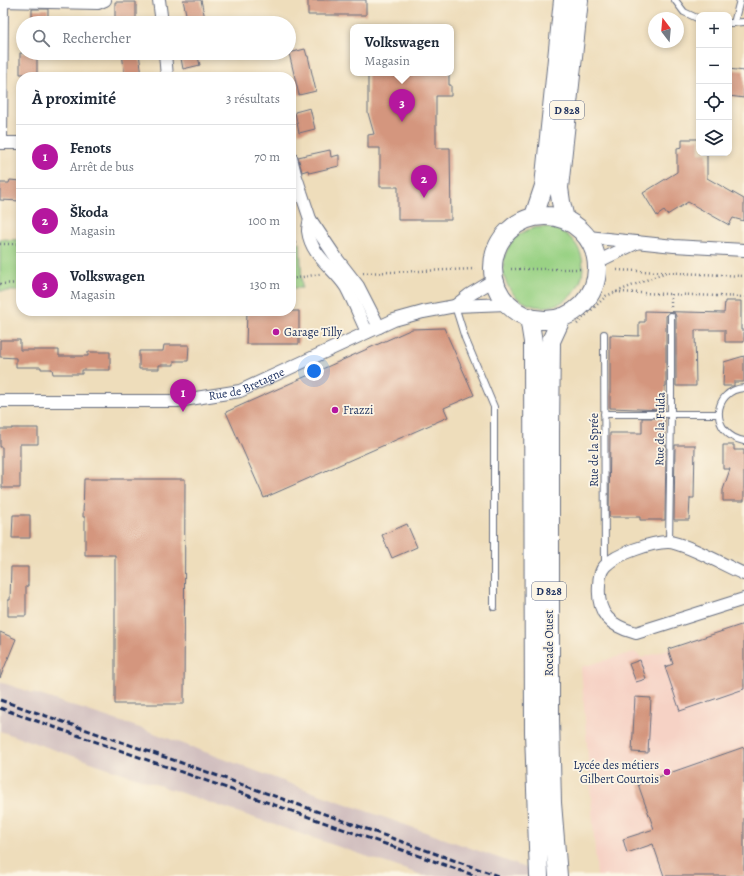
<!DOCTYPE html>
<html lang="fr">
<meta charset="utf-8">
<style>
:root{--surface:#fff;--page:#f2f2f3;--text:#1f2937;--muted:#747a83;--line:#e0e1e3;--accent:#b5179e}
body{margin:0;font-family:Alegreya,serif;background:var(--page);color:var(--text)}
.controls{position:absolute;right:12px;top:12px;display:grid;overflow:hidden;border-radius:8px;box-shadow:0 2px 6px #0003}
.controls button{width:36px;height:36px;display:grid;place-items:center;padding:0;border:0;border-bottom:1px solid var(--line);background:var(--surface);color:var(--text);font:20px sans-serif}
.compass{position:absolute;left:648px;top:12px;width:36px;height:36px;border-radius:50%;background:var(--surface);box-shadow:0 2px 6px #0003;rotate:344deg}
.you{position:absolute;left:314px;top:371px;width:14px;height:14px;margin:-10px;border:3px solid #fff;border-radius:50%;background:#1a73e8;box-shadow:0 0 0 6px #1a73e833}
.badge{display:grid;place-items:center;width:26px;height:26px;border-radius:50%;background:var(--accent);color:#fff;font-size:13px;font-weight:700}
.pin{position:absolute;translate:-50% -33px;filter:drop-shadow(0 1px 2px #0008)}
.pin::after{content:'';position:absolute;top:21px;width:14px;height:12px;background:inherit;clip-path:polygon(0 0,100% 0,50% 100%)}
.popup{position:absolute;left:350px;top:24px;width:104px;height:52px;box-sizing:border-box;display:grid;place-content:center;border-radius:8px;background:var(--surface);filter:drop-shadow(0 1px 3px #0005);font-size:13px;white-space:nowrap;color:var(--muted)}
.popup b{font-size:15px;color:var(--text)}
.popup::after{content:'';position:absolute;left:50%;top:100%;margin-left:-8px;border:8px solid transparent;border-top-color:var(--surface)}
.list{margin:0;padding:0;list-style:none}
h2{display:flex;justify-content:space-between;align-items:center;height:52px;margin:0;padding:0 16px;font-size:17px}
h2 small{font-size:13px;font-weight:400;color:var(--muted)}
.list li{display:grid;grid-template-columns:26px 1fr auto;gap:12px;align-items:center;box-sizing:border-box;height:64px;padding:0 16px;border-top:1px solid var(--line)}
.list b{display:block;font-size:15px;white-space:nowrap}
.list p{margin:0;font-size:13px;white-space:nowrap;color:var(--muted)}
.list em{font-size:13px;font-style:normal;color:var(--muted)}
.icon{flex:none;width:22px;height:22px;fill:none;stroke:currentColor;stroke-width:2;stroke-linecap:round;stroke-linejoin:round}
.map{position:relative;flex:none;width:744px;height:876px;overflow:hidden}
.search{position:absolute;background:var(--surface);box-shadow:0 2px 6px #0003;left:16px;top:16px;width:280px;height:44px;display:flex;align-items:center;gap:10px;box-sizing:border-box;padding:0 14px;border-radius:22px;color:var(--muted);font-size:15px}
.panel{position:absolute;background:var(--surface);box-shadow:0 2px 6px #0003;left:16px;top:72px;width:280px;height:244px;border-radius:16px}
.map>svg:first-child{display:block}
</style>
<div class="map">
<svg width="744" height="876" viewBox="0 0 744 876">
<rect width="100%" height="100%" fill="#fcf5e5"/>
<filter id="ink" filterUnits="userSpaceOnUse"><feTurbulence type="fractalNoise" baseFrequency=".025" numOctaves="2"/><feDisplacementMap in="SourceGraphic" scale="8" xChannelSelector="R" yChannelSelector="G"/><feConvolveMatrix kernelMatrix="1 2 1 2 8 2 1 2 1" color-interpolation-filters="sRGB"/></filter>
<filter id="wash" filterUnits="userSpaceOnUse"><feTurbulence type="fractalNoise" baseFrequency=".012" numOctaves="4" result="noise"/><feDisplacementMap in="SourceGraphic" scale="16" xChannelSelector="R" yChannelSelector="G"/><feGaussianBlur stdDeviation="0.9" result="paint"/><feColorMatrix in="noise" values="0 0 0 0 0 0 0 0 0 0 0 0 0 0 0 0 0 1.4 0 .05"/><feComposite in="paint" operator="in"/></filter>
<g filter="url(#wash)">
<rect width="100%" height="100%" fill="#edb"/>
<!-- built -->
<path fill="#f6d2c5" d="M744,623V876H597L581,667L634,652L642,658Z"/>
<!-- industrial -->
<path fill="#d1bfbf" d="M0,682L143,729L310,791L549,876H424L0,731Z"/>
<!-- green -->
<path fill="#9ad285" stroke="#5a8072" d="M503 267a40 40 0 1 1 80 0a40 40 0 1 1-80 0Z
M0,239L21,240V291H0Z
M291,243H300L302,288H291Z"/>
<g id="blocks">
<!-- building -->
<path fill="#d4967e" d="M183,0H201L206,23H188Z
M308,0H366V15H308Z
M115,2H136V20L133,19V23H115Z
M32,9H48V23H32Z
M305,49L307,56H308L316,91L299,95L289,53Z
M20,53H37V74H20Z
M122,53H139L142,76L125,77Z
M180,53H197L200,65L183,69Z
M729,69L744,71V98L729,96Z
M368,73H449V85H451V96H436V148H450L451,220H398V187H380V148H368V135L374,134L368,113Z
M310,108L315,129L299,133L295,112Z
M682,139H699V153H707V178L744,199V221L733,218L729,225L688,202L667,215L664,211L657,216L643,193L677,172V148L682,147Z
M330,150L331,157L339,155V166L309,173L308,170L302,172L298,157Z
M10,180L20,181L21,201L0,200V183H9Z
M725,301H741V330H744V342H725V330H695L696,386H676V316L674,312H669L666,316V386H665V410L610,408V335L639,336V322H645V311L724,313Z
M247,311H299V344H246Z
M444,328L474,395L444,408L448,417L264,498L226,412L412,329Z
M0,340H20V350H59V356H88V352H110V370H82V374H53L52,369H41V367H16V358L0,357Z
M164,345H189L188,361H174V365H159V369H139V351H163Z
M744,356V382H734V386H723L724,362Z
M642,418H665L664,445H666L665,520H640V517H609L610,433H642Z
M12,428H38V444H20V488H2V447H0V429H12Z
M675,445H695L694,498H690L689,520H674Z
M723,445H734V450H744V501H723V490L730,469H723Z
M84,479H185L184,704H115V555H85V517H83Z
M13,515H30V538H12Z
M407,524L417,547L392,558L382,535Z
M11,567H28V586H26V616H8V600H10Z
M744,624V689L680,711L665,667L673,664L668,649Z
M0,632L16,639L0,678Z
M640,660L646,679L636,682L629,664Z
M635,697L651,698L648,753L632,752Z
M744,747V876H664L653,844L627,853L623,839L654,829L638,784Z"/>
</g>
</g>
<g filter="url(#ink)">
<use href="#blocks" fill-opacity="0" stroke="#656c7f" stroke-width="1"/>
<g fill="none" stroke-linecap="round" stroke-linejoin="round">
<!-- lane casing -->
<g stroke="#656c7f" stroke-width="8">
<path id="lane" d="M675,0L684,12L699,19
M729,23L744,22
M734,23L740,0
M455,306L465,338L494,407V607
M604,334L605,565
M744,388C712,390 709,434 744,441
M604,414H719
M669,542L671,413V316"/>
</g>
<!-- street casing -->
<g stroke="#656c7f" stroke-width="14">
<g id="street">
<path d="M159,0L162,23"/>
<path d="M0,1L98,3L105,0"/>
<path d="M165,53L167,77"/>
<path d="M0,143H21"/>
<path d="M1,143L2,1"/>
<path d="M291,158L295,174L310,219L337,259L358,286L379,327"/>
<path d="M310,219C309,223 308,227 308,231C311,256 334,268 346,287C354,302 360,317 367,332"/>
<path d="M588,237L674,246L744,250"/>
<path d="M597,262L638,242"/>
<path d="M455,306L469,295L494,280"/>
<path id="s1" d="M0,401H177L240,391L394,320L423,312L455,306L507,304"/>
<path d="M744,574C728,567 683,542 668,542C652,542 616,554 605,566C600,571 599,578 599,586C597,614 610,626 636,633L744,599"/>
</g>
</g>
<!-- primary casing -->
<g stroke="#656c7f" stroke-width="20">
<path id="primary" d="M534,216L544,186L563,0
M493 268a52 52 0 1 1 104 0a52 52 0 1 1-104 0Z
M565,219L561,202L559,188L579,0
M529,317L533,342L534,732L539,876
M558,876L552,803L550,719V433L551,341L562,317"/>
</g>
<!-- path -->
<path stroke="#656c7f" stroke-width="2.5" stroke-dasharray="1 3" stroke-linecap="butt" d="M291,243H298
M0,244H21
M511,269H582
M617,270L744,276
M363,273L475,269
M291,279L320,274
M0,284L21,283
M616,292L744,297
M671,294V307
M577,324L606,296L664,273"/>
<!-- lane -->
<use href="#lane" stroke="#fff" stroke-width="6"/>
<!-- street -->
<use href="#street" stroke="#fff" stroke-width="12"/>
<!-- primary -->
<use href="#primary" stroke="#fff" stroke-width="18"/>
<!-- rail -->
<path stroke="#1b2f5e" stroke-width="3" stroke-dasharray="6 3" stroke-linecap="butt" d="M0,700L179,762L498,876
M0,708L476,876"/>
</g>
</g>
<!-- markers -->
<g fill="#b5179e" stroke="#fcf5e5" stroke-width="1.5">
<circle cx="276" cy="332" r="4"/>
<circle cx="335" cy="410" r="4"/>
<circle cx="667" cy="772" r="4"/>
</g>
<g text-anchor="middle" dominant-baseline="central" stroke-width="3.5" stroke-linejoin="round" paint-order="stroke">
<!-- shield labels -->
<g fill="#fcf5e5" stroke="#5e6a86" stroke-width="1">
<rect x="550" y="101" width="34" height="18" rx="3"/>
<rect x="532" y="582" width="34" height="18" rx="3"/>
</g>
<g font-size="11" font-weight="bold" fill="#1b2f5e">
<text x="567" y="110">D 828</text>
<text x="549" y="591">D 828</text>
</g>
<!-- poi labels -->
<g font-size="12" fill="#1b2f5e" stroke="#fcf5e5" text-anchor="start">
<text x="284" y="332">Garage Tilly</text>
<text x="343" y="410">Frazzi</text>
<text x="659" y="765" text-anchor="end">Lycée des métiers<tspan x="659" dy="14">Gilbert Courtois</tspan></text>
</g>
<!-- street labels -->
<g font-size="12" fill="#1b2f5e" stroke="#fcf5e5">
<text stroke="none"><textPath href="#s1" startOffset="249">Rue de Bretagne</textPath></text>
<text transform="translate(660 429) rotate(-89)">Rue de la Fulda</text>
<text transform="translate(594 450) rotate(-90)">Rue de la Sprée</text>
<text transform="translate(549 643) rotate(-90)">Rocade Ouest</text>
</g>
</g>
</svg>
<div class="controls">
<button>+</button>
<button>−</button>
<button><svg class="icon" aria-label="locate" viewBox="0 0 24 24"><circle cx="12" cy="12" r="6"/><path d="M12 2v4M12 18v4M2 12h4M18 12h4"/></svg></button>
<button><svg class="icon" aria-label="layers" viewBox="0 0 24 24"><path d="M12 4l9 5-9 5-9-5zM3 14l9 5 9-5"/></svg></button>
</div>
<svg class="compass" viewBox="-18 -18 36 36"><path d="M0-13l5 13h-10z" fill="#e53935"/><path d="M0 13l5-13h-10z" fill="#747a83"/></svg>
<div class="you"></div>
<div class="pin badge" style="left:183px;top:412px">1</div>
<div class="pin badge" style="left:424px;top:198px">2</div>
<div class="pin badge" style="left:402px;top:122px">3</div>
<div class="popup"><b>Volkswagen</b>Magasin</div>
<div class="search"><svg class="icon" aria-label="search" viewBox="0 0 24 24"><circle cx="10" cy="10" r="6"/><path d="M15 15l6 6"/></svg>Rechercher</div>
<section class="panel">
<h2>À proximité<small>3 résultats</small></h2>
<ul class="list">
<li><span class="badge">1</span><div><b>Fenots</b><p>Arrêt de bus</p></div><em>70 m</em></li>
<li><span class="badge">2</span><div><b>Škoda</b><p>Magasin</p></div><em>100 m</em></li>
<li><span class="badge">3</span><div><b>Volkswagen</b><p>Magasin</p></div><em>130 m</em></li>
</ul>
</section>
</div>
